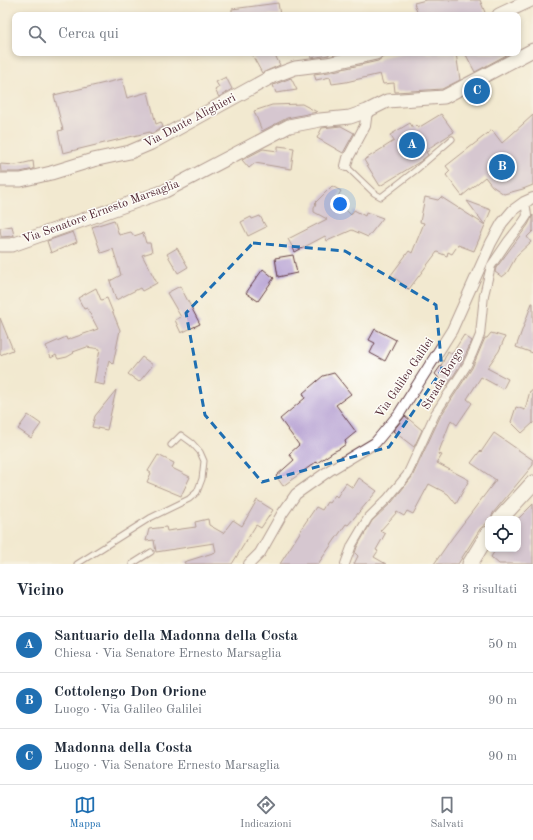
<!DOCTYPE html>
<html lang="it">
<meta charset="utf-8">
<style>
:root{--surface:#fff;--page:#f6f6f7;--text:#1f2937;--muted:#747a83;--line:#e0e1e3;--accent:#1f6fb2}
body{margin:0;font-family:"Old Standard TT",serif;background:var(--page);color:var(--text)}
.controls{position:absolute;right:12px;bottom:12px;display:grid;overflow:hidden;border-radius:8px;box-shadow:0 2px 6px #0003}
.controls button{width:36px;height:36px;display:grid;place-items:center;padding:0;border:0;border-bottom:1px solid var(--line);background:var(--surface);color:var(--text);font:20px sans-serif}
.you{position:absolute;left:340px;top:204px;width:14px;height:14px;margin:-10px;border:3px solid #fff;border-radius:50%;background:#1a73e8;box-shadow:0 0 0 6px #1a73e833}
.badge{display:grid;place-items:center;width:26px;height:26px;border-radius:50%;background:var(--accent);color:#fff;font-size:13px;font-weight:700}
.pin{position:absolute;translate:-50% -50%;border:2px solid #fff;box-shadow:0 1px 4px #0006}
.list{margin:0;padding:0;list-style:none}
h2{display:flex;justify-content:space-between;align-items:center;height:52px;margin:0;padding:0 16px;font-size:17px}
h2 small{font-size:13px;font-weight:400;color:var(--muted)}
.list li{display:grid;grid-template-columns:26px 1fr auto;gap:12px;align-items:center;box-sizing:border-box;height:56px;padding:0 16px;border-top:1px solid var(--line)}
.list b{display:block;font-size:15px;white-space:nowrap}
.list p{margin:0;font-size:13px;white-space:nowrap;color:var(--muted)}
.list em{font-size:13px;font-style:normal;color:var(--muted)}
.icon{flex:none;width:22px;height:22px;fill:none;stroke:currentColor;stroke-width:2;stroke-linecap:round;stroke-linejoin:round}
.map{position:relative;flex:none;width:533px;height:564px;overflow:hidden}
.search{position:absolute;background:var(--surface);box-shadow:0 2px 6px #0003;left:12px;right:12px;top:12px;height:44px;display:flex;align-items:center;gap:10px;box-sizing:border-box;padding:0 14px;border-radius:8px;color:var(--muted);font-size:15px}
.sheet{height:220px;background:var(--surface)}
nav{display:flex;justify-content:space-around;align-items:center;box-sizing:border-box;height:56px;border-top:1px solid var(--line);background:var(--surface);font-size:11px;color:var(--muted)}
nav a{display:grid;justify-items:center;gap:2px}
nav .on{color:var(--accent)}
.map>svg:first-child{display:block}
</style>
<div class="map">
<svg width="533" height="564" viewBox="0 0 533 564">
<rect width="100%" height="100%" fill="#fdfcf7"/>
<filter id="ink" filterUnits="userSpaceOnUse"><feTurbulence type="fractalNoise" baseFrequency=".025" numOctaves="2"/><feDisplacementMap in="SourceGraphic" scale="8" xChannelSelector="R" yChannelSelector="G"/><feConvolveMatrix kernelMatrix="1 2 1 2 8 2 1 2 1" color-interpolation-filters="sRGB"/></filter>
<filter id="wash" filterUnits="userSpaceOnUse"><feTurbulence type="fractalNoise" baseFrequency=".012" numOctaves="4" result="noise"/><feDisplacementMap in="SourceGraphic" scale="16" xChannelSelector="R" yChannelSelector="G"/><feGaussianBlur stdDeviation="0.9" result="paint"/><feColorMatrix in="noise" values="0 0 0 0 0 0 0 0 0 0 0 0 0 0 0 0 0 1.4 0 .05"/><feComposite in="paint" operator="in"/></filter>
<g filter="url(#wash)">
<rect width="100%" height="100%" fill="#f2e9d0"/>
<g id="blocks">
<!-- building -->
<path fill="#b39dd1" d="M426,0H480L486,15H418L414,3Z
M278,3L280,15H232V9Z
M251,53H274L280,65L262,73Z
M310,53H329V55L311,58Z
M402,53H456L460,80L442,89L396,92H395L394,83L383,84L380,74L346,82L332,84L330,77L316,80L314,74L329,72L378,61L383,57Z
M465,53H510L475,72Z
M226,77L232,89L219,97L215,90L219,87L216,82Z
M291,78L297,90L276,93L273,85Z
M122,79L127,98L148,92L156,124L161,122L163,127L151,134L150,132L63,153L58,131L63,130L54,95Z
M302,104L317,112L287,118L262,131L254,111L272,105Z
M441,114L454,132L429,148L430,150L426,152L428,155L421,161L380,186L364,160L394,141L390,135L410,123L413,128L416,125L418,128Z
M533,115V185L523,189L504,194L492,186L485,177L462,196L446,175L450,171L446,166L492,130L502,143Z
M341,126L354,133L343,153L317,138L322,128Z
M278,146L294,148L291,169L255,163L249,168L242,160L263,149L278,151Z
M33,161L34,169L20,172H1L0,164L16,165Z
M332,186L341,191L336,200L351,215L354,210L365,216L366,212L383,218L368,237L352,230L327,241L325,236L295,252L288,239L327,219L314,212V207L316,204L315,203Z
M425,197L438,200L441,197L485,225L474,251L458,245L452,254L448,252L447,256L437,252L409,289L391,275L409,251L412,253L424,223L420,222Z
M467,201L491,210L485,225Z
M533,215V231L527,237L531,242L517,255L507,273L502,277L495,272L496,268L528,225Z
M260,216L266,227L248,236L241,222L251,217L252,219Z
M114,220L119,235L131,232L134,236L143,233L146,243H150L152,252L142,255L157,283L142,291L140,288L116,300L110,281L121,275L113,249L101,253L92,227Z
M12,226L14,236L1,237L0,228Z
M73,232L77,242L51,253L47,241Z
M177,248L188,267L178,273L167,254Z
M293,255L297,273L278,277L275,258Z
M263,269L274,278L258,301L246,293Z
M180,286L200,324L181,333L175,320L181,317L167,293Z
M96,288L101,300L107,298L120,330L113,364L109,360L104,385L94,383L100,349L87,347L73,352L74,353L67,357L58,359L56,355L51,358L46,346L66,337L67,340L98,329L87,308L84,309L78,298Z
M532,303H533V353L516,347Z
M0,318L13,350L0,355Z
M375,329L396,340L385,361L370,353L375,343L369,340Z
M491,333L505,337L499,351L487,368L508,379L503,389L481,377L467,399L472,403L457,425L451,420L438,454L442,455L437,463L469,480L456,504L448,494L429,484L413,514L407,511L404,516L397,512L380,531L385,534L376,550L378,551L374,557L386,564H354L358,556L355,553L357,547L372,521L392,502L412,477L440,417L472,368L485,338H487Z
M464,335L472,341L462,362L447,386L435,374L442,364L448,351L452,354Z
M142,357L153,365L139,382L128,374Z
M334,373L351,394L336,405L356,432L345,441L346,444L339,449L333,452L317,463L316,462L283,486L276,476L294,460L289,454L299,445L280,419L305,398L303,393L323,376Z
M116,390L107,430L92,427L95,416Z
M530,391H533V423L522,433L511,422L516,407L525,410Z
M28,415L41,424L31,438L18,429Z
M405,416L422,430L414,447L393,431Z
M494,433L533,460V465L493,513L491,519H488V522L480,529L458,564H434L452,538L496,480L471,463L480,451L481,452Z
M158,455L174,463L172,468L190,477L181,496L147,482L151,473L148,471Z
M359,478L377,491L348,525L346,524L318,564H280L302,529H301L316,507L322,510L327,502L329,503L335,495L337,497L346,483L353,488Z
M257,500L273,510L261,528L256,525L232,564H185L184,562L216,552L214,543L156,552L154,540L146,541L149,529L166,527L167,531L196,527L195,522L208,519L209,525L223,533L233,520L242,526Z
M533,504V564H499L491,557L496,549H518V519Z"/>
</g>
</g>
<g filter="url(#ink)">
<use href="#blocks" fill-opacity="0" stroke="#633d44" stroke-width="1"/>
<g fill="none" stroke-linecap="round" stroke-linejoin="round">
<!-- service casing -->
<g stroke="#633d44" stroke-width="7">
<path id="service" d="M346,166L374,193L381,197L416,170L452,139
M77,564L150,518L189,499L197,492L202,479L204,461L200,452L192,443L181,435L171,445
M132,564L151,552"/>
</g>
<!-- pedestrian casing -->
<g stroke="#633d44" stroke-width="10">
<path id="pedestrian" d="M345,564L352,545L368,518L388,498L407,475L435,414L467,365L473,352L480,335L484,295L491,266L508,241L523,222L527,216L526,208L524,202H528"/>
</g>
<!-- minor casing -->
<g stroke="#633d44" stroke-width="12">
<path id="minor" d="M346,166L348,158L365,126L367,111
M249,564L260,553L282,514L296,494L330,470L375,443L399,414L452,330L491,243L502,223L513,210L524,202L533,198"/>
</g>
<!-- tertiary casing -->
<g stroke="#633d44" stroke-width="15">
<path id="tertiary" d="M499,15L531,0
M0,180H21L51,173L93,160L130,152L151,143L271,77L295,68L327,64L376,53
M0,245H12L165,191L289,126L320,120L350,117L367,111L387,101L444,97L533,50"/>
</g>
<!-- secondary casing -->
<g stroke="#633d44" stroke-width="17">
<path id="secondary" d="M500,519L533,483
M470,564L488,534"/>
</g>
<!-- service -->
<use href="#service" stroke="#fff" stroke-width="5"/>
<!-- pedestrian -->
<use href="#pedestrian" stroke="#fff" stroke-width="8"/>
<!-- minor -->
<use href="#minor" stroke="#fff" stroke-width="10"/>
<!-- tertiary -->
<use href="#tertiary" stroke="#fff" stroke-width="13"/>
<!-- secondary -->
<use href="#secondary" stroke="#fff" stroke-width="15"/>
</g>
</g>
<!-- marked area -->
<path d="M0 0H533V564H0ZM253,243L345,251L436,305L442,370L389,447L262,482L205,415L186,313Z" fill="#f2e9d0" fill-opacity=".55" fill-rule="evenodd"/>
<path fill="none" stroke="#1f6fb2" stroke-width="3" stroke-dasharray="8 5" stroke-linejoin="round" d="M253,243L345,251L436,305L442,370L389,447L262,482L205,415L186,313Z"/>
<g text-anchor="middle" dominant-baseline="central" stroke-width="3" stroke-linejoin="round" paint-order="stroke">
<!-- street labels -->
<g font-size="12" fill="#4a1f2b" stroke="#fdfcf7">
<text transform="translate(190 121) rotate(-28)">Via Dante Alighieri</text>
<text transform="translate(101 212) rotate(-20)">Via Senatore Ernesto Marsaglia</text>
<text transform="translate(405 378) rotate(-56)">Via Galileo Galilei</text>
<text transform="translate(443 379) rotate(-59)">Strada Borgo</text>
</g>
</g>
</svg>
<div class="controls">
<button><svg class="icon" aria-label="locate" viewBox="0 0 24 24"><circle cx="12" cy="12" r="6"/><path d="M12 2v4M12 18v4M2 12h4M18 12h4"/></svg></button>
</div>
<div class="you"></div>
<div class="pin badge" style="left:412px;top:145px">A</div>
<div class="pin badge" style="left:502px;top:167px">B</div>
<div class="pin badge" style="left:477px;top:91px">C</div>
<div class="search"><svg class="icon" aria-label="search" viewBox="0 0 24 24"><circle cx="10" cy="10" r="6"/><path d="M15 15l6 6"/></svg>Cerca qui</div>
</div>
<section class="sheet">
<h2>Vicino<small>3 risultati</small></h2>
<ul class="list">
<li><span class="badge">A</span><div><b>Santuario della Madonna della Costa</b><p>Chiesa · Via Senatore Ernesto Marsaglia</p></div><em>50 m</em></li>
<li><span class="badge">B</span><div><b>Cottolengo Don Orione</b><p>Luogo · Via Galileo Galilei</p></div><em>90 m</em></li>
<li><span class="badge">C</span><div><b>Madonna della Costa</b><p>Luogo · Via Senatore Ernesto Marsaglia</p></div><em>90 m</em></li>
</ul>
</section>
<nav>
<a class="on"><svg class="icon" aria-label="map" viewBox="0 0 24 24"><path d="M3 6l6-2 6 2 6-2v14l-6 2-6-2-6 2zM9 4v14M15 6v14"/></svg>Mappa</a>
<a><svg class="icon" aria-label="directions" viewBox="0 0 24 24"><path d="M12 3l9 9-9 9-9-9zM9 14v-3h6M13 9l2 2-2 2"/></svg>Indicazioni</a>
<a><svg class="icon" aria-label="saved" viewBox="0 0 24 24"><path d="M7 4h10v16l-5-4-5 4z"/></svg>Salvati</a>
</nav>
